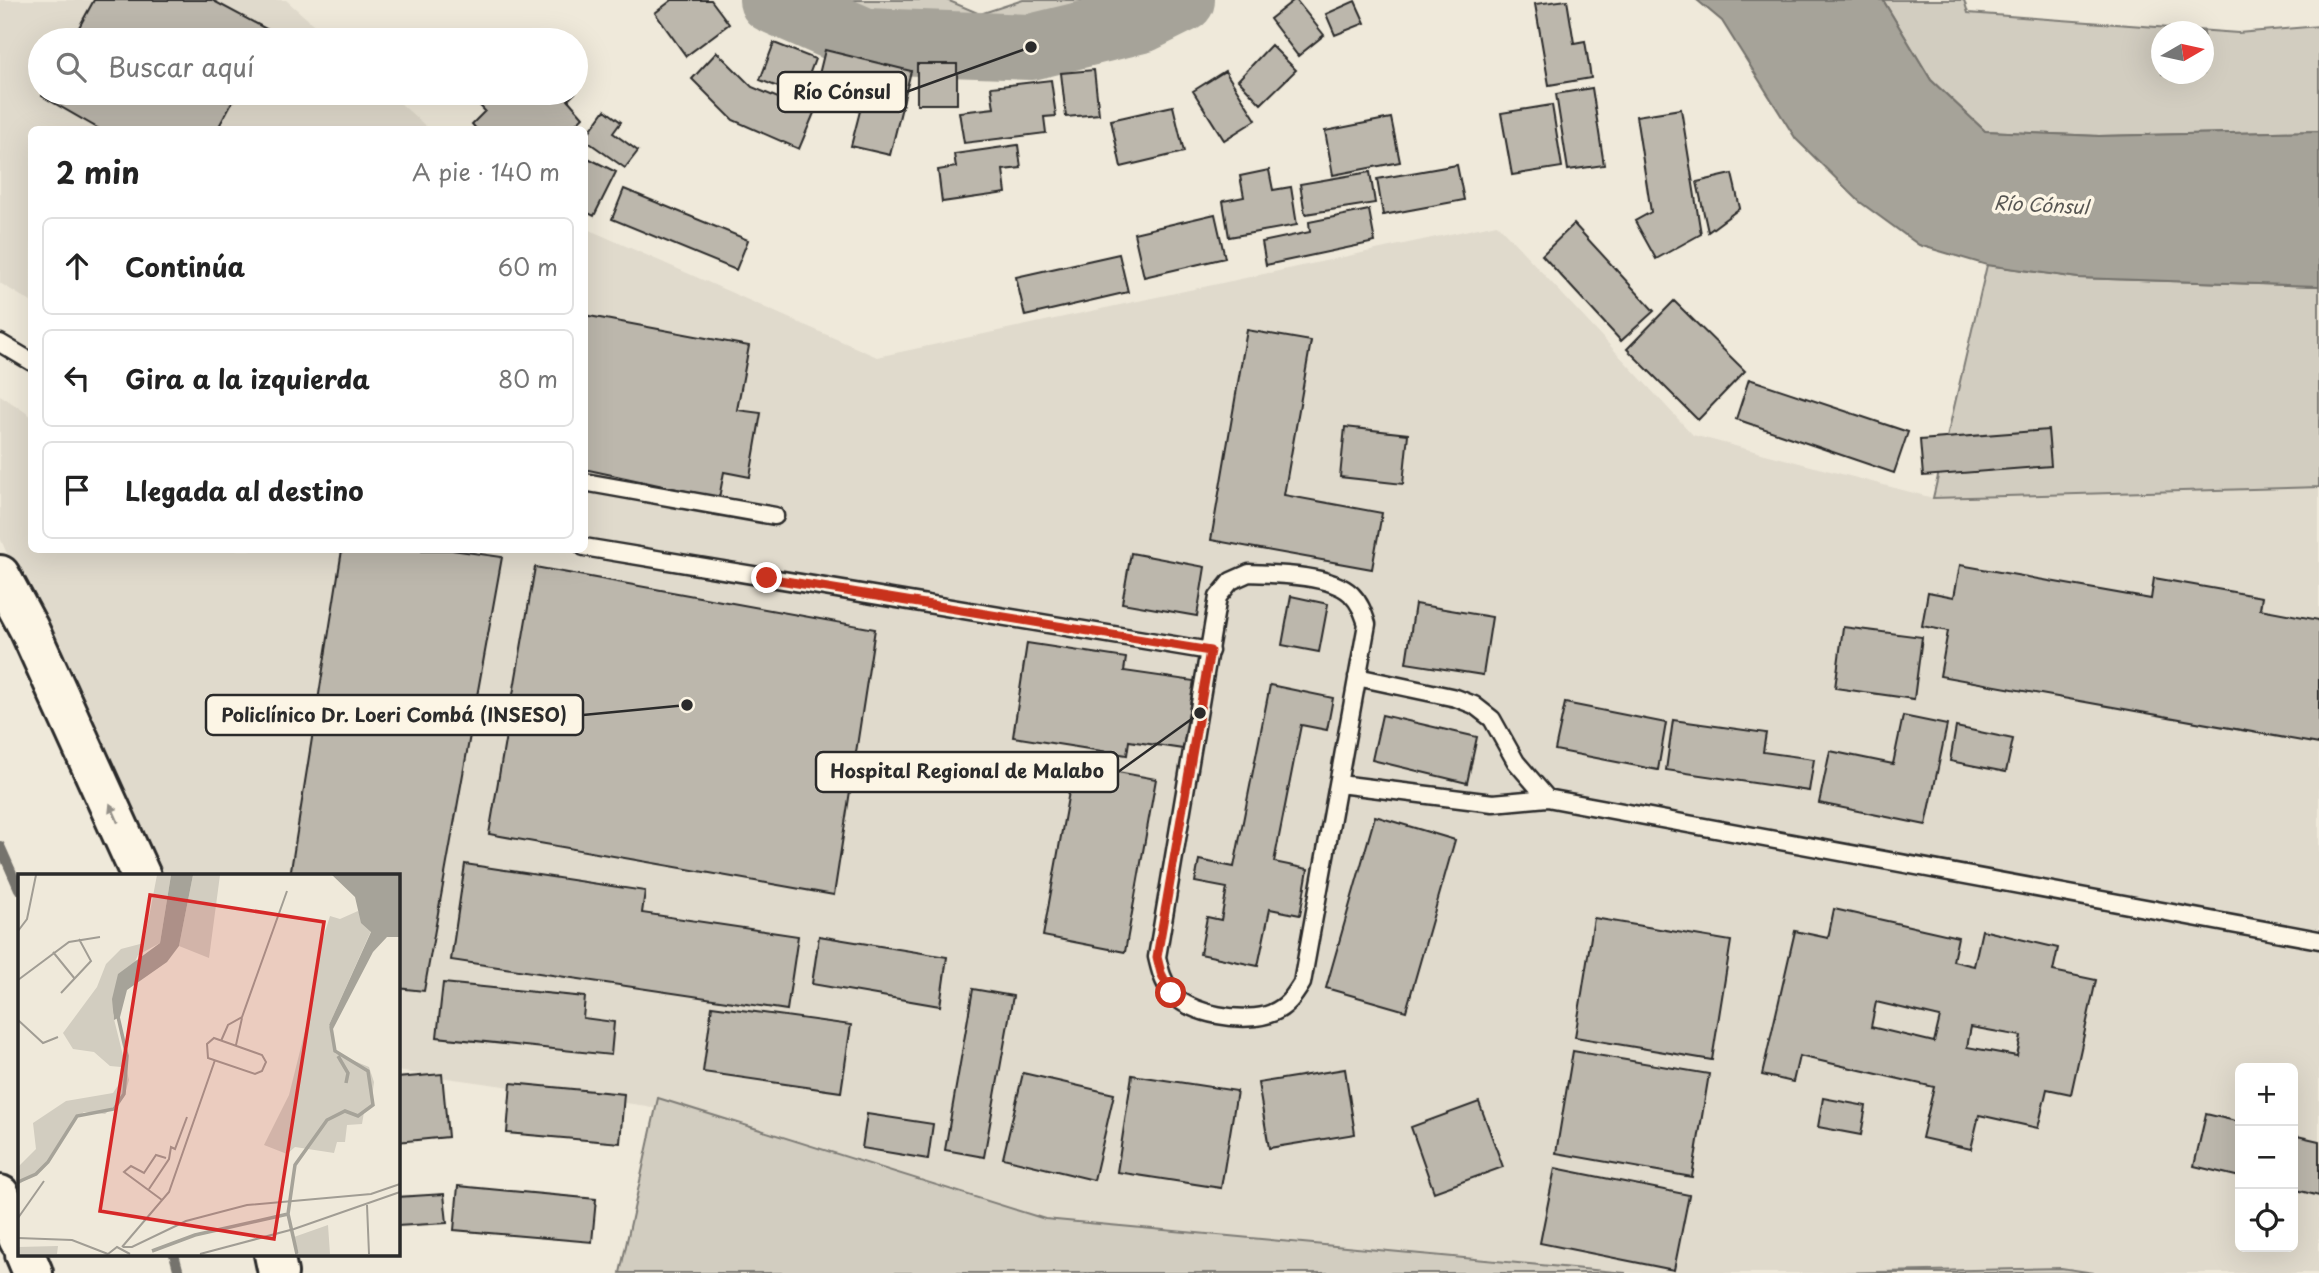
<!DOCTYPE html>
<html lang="es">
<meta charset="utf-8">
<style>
:root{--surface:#fff;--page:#f6f6f6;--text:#222;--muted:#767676;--line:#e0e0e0}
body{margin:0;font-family:"Playpen Sans",sans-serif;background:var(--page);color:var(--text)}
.controls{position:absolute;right:21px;bottom:21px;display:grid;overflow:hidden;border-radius:10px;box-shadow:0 7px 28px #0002}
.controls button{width:63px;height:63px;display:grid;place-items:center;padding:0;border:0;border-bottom:2px solid var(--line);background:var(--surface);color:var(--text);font:35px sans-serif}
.compass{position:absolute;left:2151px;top:21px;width:63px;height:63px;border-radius:50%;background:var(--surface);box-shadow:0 7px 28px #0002;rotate:81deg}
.stop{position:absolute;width:21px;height:21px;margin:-16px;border:5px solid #c8321e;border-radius:50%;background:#fff}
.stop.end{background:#c8321e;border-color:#fff;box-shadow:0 2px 7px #0008}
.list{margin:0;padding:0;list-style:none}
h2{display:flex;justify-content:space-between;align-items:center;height:91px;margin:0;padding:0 28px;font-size:30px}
h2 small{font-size:23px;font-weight:400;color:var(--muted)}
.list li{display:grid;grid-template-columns:46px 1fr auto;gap:21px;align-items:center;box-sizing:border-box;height:98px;margin:0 14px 14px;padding:0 14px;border:2px solid var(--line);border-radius:10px}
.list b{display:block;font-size:26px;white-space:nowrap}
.list em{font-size:23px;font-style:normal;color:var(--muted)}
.icon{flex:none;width:38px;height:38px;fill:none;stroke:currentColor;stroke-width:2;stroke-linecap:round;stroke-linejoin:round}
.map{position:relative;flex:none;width:2319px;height:1273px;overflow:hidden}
.search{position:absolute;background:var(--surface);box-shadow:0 7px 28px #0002;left:28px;top:28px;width:560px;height:77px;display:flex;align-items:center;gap:18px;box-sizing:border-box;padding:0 24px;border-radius:38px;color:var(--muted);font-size:26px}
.panel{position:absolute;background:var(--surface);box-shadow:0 7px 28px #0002;left:28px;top:126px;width:560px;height:427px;border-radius:10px}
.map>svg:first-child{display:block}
</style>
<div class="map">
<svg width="2319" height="1273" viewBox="0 0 2319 1273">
<rect width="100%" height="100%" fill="#efe9da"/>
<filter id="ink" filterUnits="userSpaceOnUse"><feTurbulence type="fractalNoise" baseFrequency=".0143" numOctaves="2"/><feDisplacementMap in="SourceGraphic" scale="14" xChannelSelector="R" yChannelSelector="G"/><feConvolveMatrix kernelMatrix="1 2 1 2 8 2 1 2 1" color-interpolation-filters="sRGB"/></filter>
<g filter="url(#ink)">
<!-- built -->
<path fill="#e0dacc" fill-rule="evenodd" d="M0,0H286L331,40H40V93H389L429,129L32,130L31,302L0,283Z
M1497,224L1693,435L1933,498L2319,487V1273H2094L2061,1268L1835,1273H1626L1045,1219L647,1106L397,1071V876H155L0,538V395L31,416L32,550H584L585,228L877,357ZM2240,1068H2293V1247H2240Z"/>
<!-- green -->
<path fill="#d2cdc0" stroke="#7e7c76" stroke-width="2" fill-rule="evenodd" d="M765,0H947L980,14L1023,0H1147L1123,11L969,58L843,46Z
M1883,0H1964L1968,13L2238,33L2319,26V131L2099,136L1985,131L1931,80ZM2162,32H2204V74H2162Z
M1987,265L2078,278L2319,286V487L1933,498Z
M658,1098L1045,1219L1626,1273H620Z
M2061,1268L2094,1273H1835Z"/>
<!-- water -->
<path fill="#a6a399" stroke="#75736d" stroke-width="2" d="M1697,0H1883L1931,80L1985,131L2099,136L2319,131V286L2078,278L1987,265L1919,245L1860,202L1796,139L1722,21Z"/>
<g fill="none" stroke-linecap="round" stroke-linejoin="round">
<!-- stream -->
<path stroke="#75736d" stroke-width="10" d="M0,846L19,889
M174,1254L179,1273"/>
<!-- river -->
<path stroke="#a6a399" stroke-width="66" d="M772,0L865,41L1031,47L1142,20L1182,0"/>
</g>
<!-- building -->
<path fill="#bcb7ac" stroke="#2b2b2b" stroke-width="2" fill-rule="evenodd" d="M94,0H212L270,31L265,40H72Z
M672,0H711L729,24L686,56L655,13Z
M1294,0H1296L1324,35L1298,56L1270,19Z
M1567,0L1574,43L1585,41L1591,78L1549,85L1535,4Z
M1355,1L1365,23L1335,35L1326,14Z
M774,43L815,59L801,96L760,80Z
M1271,45L1296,70L1261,104L1238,80Z
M825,50L911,71L890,155L851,146L860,111L813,99Z
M717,52L752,87L814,113L799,149L733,120L692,79Z
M917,64H957V104H917Z
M1094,70L1099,114L1066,117L1061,73Z
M1225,71L1256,120L1224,140L1193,91Z
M1051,80L1056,116L1044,117L1046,133L964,143L959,112L994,108L991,87Z
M1592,88L1604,165L1568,170L1556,94Z
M43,93H237L217,130H101L42,96Z
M468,93H575L568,100L583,117L570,130H477L472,124L485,111Z
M1552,105L1562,167L1512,175L1501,113Z
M1173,106L1184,152L1121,167L1111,120Z
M1681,109L1701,234L1656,259L1635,221L1651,212L1636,116Z
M605,110L621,122L613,133L638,151L625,168L584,139Z
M1391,118L1400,162L1333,175L1325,131Z
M1018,145L1021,168L1003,170L1006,193L942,202L938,170L956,167L954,154Z
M584,156L616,172L594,216L584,211Z
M1457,165L1464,200L1383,215L1377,179Z
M1269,170L1273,190L1291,187L1297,225L1229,237L1223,201L1244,197L1240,176Z
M1370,172L1375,203L1305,214L1300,184Z
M1732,174L1740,208L1708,232L1697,182Z
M624,189L748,240L736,270L612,219Z
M1369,210L1375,242L1266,265L1262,242L1310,232L1309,222Z
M1215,214L1225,258L1144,277L1134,233Z
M1574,224L1654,311L1621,341L1542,255Z
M1119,254L1128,292L1025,316L1016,277Z
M1674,301L1745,371L1698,420L1627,349Z
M584,315L749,346L737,410L761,413L750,477L724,472L719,498L584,469Z
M1247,330L1311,341L1284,495L1382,513L1372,569L1211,540Z
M1749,379L1908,432L1894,473L1736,419Z
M1345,427L1408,434L1403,484L1340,477Z
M2048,430L2051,466L1923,476L1920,440Z
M342,550H452L502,557L424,991L397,988V876H290Z
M1131,553L1205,567L1197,616L1122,603Z
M1960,565L2151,599L2154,578L2262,597L2260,609L2319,620V744L1940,676L1948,631L1922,626L1928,592L1954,597Z
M535,567L875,629L834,895L489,834Z
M1291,596L1328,604L1319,652L1282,645Z
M1415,604L1492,617L1483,675L1406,663Z
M1843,627L1922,637L1914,699L1835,688Z
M1027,643L1126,658L1124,671L1194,681L1183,749L1129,741L1127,755L1013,737Z
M1270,685L1333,698L1327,730L1301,725L1274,862L1308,869L1300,915L1270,909L1258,966L1200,954L1207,917L1221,920L1227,888L1195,882L1199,860L1234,867Z
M1565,703L1666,723L1658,770L1555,750Z
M1382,715L1477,737L1467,783L1372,760Z
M1903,716L1947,725L1926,825L1819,803L1830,751L1893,764Z
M1673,720L1766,733L1763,752L1814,759L1809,791L1666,770Z
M1956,727L2013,739L2006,772L1950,761Z
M1074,764L1156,779L1125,952L1043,936Z
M1375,816L1455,840L1406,1011L1326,988Z
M465,864L645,891L642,913L798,936L787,1010L451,960Z
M1834,909L1958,937L1953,961L1974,966L1982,930L2058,948L2053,971L2096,980L2071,1094L2047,1089L2038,1128L1979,1115L1971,1149L1922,1138L1934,1087L1799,1056L1793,1082L1762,1075L1795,931L1828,938ZM1876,1002L1940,1017L1934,1042L1871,1027ZM1971,1027L2021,1036L2017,1056L1967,1047Z
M1594,918L1731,941L1712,1060L1575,1037Z
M819,936L947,957L940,1006L812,984Z
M443,983L585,997L583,1018L614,1022L611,1055L437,1037Z
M973,989L1013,996L984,1157L945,1150Z
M712,1006L851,1025L841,1092L703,1072Z
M1573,1051L1709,1074L1692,1177L1556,1153Z
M1345,1069L1355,1134L1269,1148L1258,1083Z
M1023,1073L1114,1094L1094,1180L1003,1158Z
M442,1074L448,1137L397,1142V1078Z
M1132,1075L1237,1091L1221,1188L1117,1172Z
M511,1083L624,1094L620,1143L507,1133Z
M1823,1098L1866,1106L1861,1135L1818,1127Z
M1479,1102L1503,1167L1434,1192L1411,1127Z
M867,1114L933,1124L928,1159L862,1148Z
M2206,1114L2240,1122V1177L2194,1166Z
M2293,1135L2319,1141V1196L2293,1189Z
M1555,1168L1689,1195L1674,1270L1540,1243Z
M458,1186L596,1199L592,1242L454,1230Z
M444,1194L447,1223L397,1226V1197Z"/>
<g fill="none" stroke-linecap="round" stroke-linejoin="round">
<!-- service casing -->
<g stroke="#2b2b2b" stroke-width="21">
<path id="service" d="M0,343L32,362
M584,482L775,516
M584,547L1210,651
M1249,573C1276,574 1331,575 1351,594C1360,603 1363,612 1367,624L1302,983C1294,996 1287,1007 1272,1013C1247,1024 1188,1015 1171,992C1163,982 1160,970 1157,957L1218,597L1231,581Z
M1357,677L1456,698L1474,705L1492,719L1516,762L1547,798L2319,940
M1339,784L1493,803L1547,798"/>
</g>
<!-- secondary casing -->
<g stroke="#2b2b2b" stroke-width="44">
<path id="secondary" d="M0,575L29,629L141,876
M0,1195L19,1240
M25,1254L33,1273
M274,1254L278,1273"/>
</g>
<!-- service -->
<use href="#service" stroke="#fcf5e5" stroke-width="16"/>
<!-- secondary -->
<use href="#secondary" stroke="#fcf5e5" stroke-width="38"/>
</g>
<!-- one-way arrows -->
<defs><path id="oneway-solid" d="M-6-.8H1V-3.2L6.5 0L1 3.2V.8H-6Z" transform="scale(1.75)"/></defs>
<use fill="#949088" href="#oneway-solid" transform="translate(114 813) rotate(-114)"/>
</g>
<g fill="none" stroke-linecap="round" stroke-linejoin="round" filter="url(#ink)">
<!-- route -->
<path stroke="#c8321e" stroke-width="9" d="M767,578L1210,651L1157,957L1161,973L1171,993"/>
</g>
<g text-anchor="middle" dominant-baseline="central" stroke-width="7" stroke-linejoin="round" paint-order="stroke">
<!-- water labels -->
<g font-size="19" font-style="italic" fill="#565552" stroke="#fcf5e5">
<text transform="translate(2041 204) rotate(3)">Río Cónsul</text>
</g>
</g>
<!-- overview -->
<g transform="translate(18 874)">
<rect width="382" height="382" fill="#efe9da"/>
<path d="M139,1H153L142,69L120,81L95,141L111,206L106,223L87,240L66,238L56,246L24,294L0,311V293L18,275L15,249L48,227L95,219L105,204L103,193L92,192L76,178L55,175L45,159L79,113L88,90L103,75L126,69ZM175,1H202L191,84L161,72ZM340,37L353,57L311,151L317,179L351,193L356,208L353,232L346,238L344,250L329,251L327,268H319L316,279L277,273L269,280L246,271L271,221L292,137L299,83L312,42L322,45ZM310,351L312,380H281L276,363ZM40,372L39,380H0V373Z" fill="#d2cdc0"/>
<path d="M153,1H175L161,72L149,88L109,116L102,143L96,146L94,125L100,100L142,69ZM314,1H382L381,63H369L355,78L315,155L311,151L353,58L343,49L337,23Z" fill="#a6a399"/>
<path fill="none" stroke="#a6a399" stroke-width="3.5" d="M320,182L330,199L328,209M0,308L18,300L30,288L59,242L96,235L106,220L109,182L98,134M134,377L177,361L270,340M279,380L270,340L277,291L309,246L327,237L340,242L355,231L350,197L317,177L313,153L317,143"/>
<path fill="none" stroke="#a19d94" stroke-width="2" d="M0,57L9,45L18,1M35,78L57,105M0,106L51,68L82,63M43,119L73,87L61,65M0,146L25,169L40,163M196,164L244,181L248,188L244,197L237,200L190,184L189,170ZM203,167L210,151L224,143L269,17M218,171L224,144M131,315L151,285L153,273L157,275L169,243M144,326L106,298L113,292L126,299L138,281L148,284M349,331L351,380M0,344L26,307M0,364L54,366L90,380M104,373L151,318L197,186M105,373H114L168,347L229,331L353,320L382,310M90,380L99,373L112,380M182,380L276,355L382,318"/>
<path fill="#d62828" fill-opacity="0.15" stroke="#d62828" stroke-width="3.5" d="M132,21L306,48L256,365L82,337Z"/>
<rect width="382" height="382" fill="none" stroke="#2b2b2b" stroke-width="3.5"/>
</g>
<!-- callouts -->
<path fill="none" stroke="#2b2b2b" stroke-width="2.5" d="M1031 47L906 92M687 705L583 715M1200 713L1118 772"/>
<g fill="#2b2b2b" stroke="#fcf5e5" stroke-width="2.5">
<circle cx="1031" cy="47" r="7"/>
<circle cx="687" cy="705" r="7"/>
<circle cx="1200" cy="713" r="7"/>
</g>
<g fill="#fcf5e5" stroke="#2b2b2b" stroke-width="2.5">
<rect x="778" y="72" width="128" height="40" rx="7"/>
<rect x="206" y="695" width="377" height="40" rx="7"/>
<rect x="816" y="752" width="302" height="40" rx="7"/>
</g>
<g font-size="19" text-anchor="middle" font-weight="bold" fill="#2b2b2b">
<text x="842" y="99">Río Cónsul</text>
<text x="394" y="722">Policlínico Dr. Loeri Combá (INSESO)</text>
<text x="967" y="778">Hospital Regional de Malabo</text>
</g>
</svg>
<div class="controls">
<button>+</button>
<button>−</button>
<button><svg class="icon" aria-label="locate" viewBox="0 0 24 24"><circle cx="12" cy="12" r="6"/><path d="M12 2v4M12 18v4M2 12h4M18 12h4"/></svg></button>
</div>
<svg class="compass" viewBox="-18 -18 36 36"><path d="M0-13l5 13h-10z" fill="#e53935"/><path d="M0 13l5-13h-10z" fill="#767676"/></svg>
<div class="stop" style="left:1171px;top:993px"></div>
<div class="stop end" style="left:767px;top:578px"></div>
<div class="search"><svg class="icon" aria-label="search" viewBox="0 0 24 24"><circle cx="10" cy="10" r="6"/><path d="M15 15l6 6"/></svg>Buscar aquí</div>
<section class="panel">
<h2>2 min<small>A pie · 140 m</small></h2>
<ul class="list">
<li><svg class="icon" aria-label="ahead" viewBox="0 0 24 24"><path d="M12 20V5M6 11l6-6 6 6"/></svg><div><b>Continúa</b></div><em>60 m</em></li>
<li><svg class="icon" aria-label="left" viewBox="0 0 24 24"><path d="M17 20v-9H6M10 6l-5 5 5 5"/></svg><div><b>Gira a la izquierda</b></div><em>80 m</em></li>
<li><svg class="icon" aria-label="arrive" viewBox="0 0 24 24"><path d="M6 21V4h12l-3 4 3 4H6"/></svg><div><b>Llegada al destino</b></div></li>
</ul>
</section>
</div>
